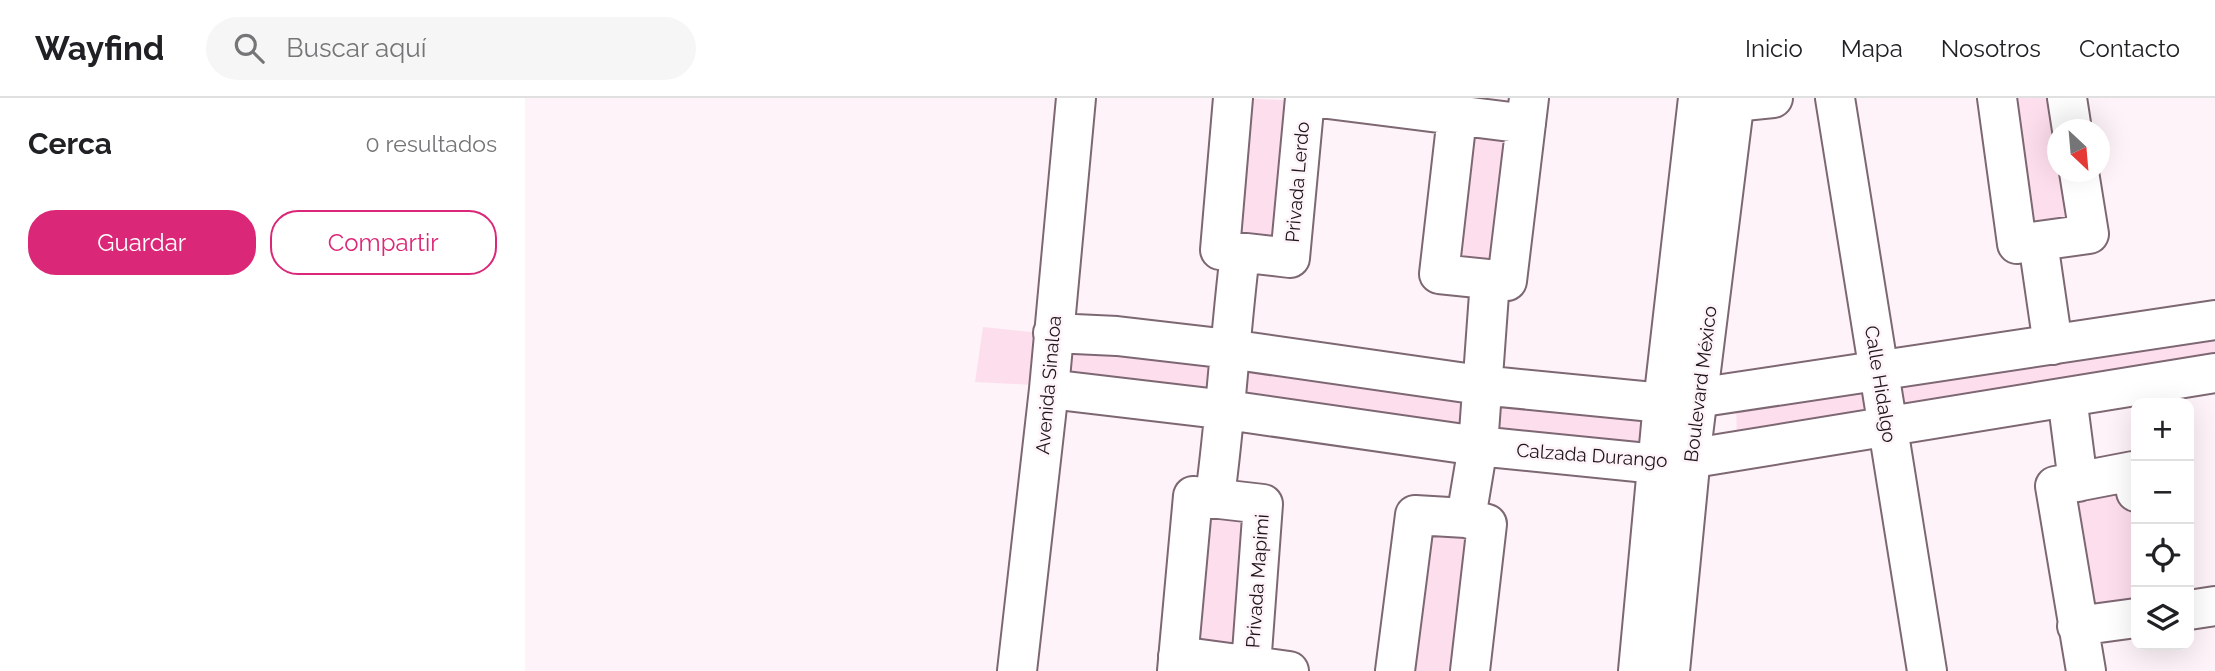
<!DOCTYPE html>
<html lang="es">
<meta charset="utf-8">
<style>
:root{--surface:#fff;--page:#f6f6f6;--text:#202124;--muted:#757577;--line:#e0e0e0;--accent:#db2777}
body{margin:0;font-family:Raleway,sans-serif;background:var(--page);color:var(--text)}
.controls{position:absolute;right:21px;bottom:21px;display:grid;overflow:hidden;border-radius:14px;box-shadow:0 7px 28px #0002}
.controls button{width:63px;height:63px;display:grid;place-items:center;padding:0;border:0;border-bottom:2px solid var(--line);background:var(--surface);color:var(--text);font:35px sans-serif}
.compass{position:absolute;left:1522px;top:21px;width:63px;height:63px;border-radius:50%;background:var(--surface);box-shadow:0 7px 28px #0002;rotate:154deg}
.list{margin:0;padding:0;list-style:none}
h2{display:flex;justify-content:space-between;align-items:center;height:91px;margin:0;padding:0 28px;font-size:30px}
h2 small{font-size:23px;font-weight:400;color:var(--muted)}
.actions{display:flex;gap:14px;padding:21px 28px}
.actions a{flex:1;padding:16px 0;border:2px solid var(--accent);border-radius:28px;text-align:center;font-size:24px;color:var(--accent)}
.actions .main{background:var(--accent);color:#fff}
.icon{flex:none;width:38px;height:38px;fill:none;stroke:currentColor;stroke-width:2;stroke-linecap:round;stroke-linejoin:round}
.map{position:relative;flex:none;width:1690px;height:573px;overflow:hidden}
header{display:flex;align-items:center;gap:42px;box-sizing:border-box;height:98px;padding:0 35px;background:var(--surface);border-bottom:2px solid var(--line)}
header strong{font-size:33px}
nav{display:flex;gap:38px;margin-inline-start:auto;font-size:24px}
.search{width:490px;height:63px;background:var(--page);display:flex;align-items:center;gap:18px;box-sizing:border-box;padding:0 24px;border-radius:38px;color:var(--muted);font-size:26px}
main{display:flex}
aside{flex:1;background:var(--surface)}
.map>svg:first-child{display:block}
</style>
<header>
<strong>Wayfind</strong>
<div class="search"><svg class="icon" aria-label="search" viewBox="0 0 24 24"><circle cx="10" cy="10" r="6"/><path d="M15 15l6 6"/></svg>Buscar aquí</div>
<nav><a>Inicio</a><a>Mapa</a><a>Nosotros</a><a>Contacto</a></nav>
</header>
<main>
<aside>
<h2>Cerca<small>0 resultados</small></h2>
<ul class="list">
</ul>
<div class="actions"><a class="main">Guardar</a><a>Compartir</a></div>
</aside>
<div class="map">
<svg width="1690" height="573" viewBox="0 0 1690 573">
<rect width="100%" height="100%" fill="#fdf3f8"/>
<!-- green -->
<path fill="#fddeed" d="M714,0L773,3L761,153L701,148Z
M1474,0H1540L1532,32V74H1552L1562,134L1495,143Z
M939,28L996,29L976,177L924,170Z
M1690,227V270L1212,347L1211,302Z
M458,229L709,255L1134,308L1129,361L529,288L450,284Z
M1606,377L1611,415V516L1556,525L1533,390Z
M671,403L734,409L722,563L664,551Z
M896,424L958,428L942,573H874Z"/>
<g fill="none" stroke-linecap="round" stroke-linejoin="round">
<!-- minor casing -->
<g stroke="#7d6772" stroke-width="42">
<path id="minor" d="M708,0L695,152L765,160L780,0
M795,0L1001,26
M1310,0L1402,573
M1472,0L1492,146L1564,136L1554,74
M1542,0L1547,32
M1209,4L1248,0
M932,19L914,176L982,183L1004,0
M1513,144L1528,247
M528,235L592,238L704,251L955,287L1138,305L1690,222
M524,291L702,312L953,348L1132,366L1690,275
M1542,299L1553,384
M690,398C701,318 705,237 715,156
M941,420L953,348L965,182
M1664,512L1690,508
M1552,528L1611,520
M653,558L764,573
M492,573L524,291L551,0
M652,573L668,398L738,406L726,568
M870,573L890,417L941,420L962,426L945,573
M1561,573L1530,388L1608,373L1611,394"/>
</g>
<!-- major casing -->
<g stroke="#7d6772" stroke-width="42">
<path id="major" d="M1113,573L1138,305L1173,0
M1145,573L1168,337L1210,0"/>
</g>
<!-- minor -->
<use href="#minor" stroke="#fff" stroke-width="38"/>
<!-- major -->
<use href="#major" stroke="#fff" stroke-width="38"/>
</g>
<g text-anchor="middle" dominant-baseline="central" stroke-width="5" stroke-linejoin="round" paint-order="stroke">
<!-- street labels -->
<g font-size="19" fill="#1e161a" stroke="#fdf3f8">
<text transform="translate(772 84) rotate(-85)">Privada Lerdo</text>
<text transform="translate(1175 286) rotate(-83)">Boulevard México</text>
<text transform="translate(1356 286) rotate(81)">Calle Hidalgo</text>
<text transform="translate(523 287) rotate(-85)">Avenida Sinaloa</text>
<text transform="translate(1067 357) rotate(4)">Calzada Durango</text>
<text transform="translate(732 483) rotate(-86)">Privada Mapimi</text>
</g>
</g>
</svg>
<div class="controls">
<button>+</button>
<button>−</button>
<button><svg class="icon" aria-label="locate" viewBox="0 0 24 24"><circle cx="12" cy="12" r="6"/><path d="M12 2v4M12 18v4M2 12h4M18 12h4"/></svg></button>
<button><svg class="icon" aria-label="layers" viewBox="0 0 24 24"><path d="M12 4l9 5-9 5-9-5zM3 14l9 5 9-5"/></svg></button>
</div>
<svg class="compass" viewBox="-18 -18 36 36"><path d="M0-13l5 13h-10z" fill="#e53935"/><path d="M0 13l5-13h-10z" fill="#757577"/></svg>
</div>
</main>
